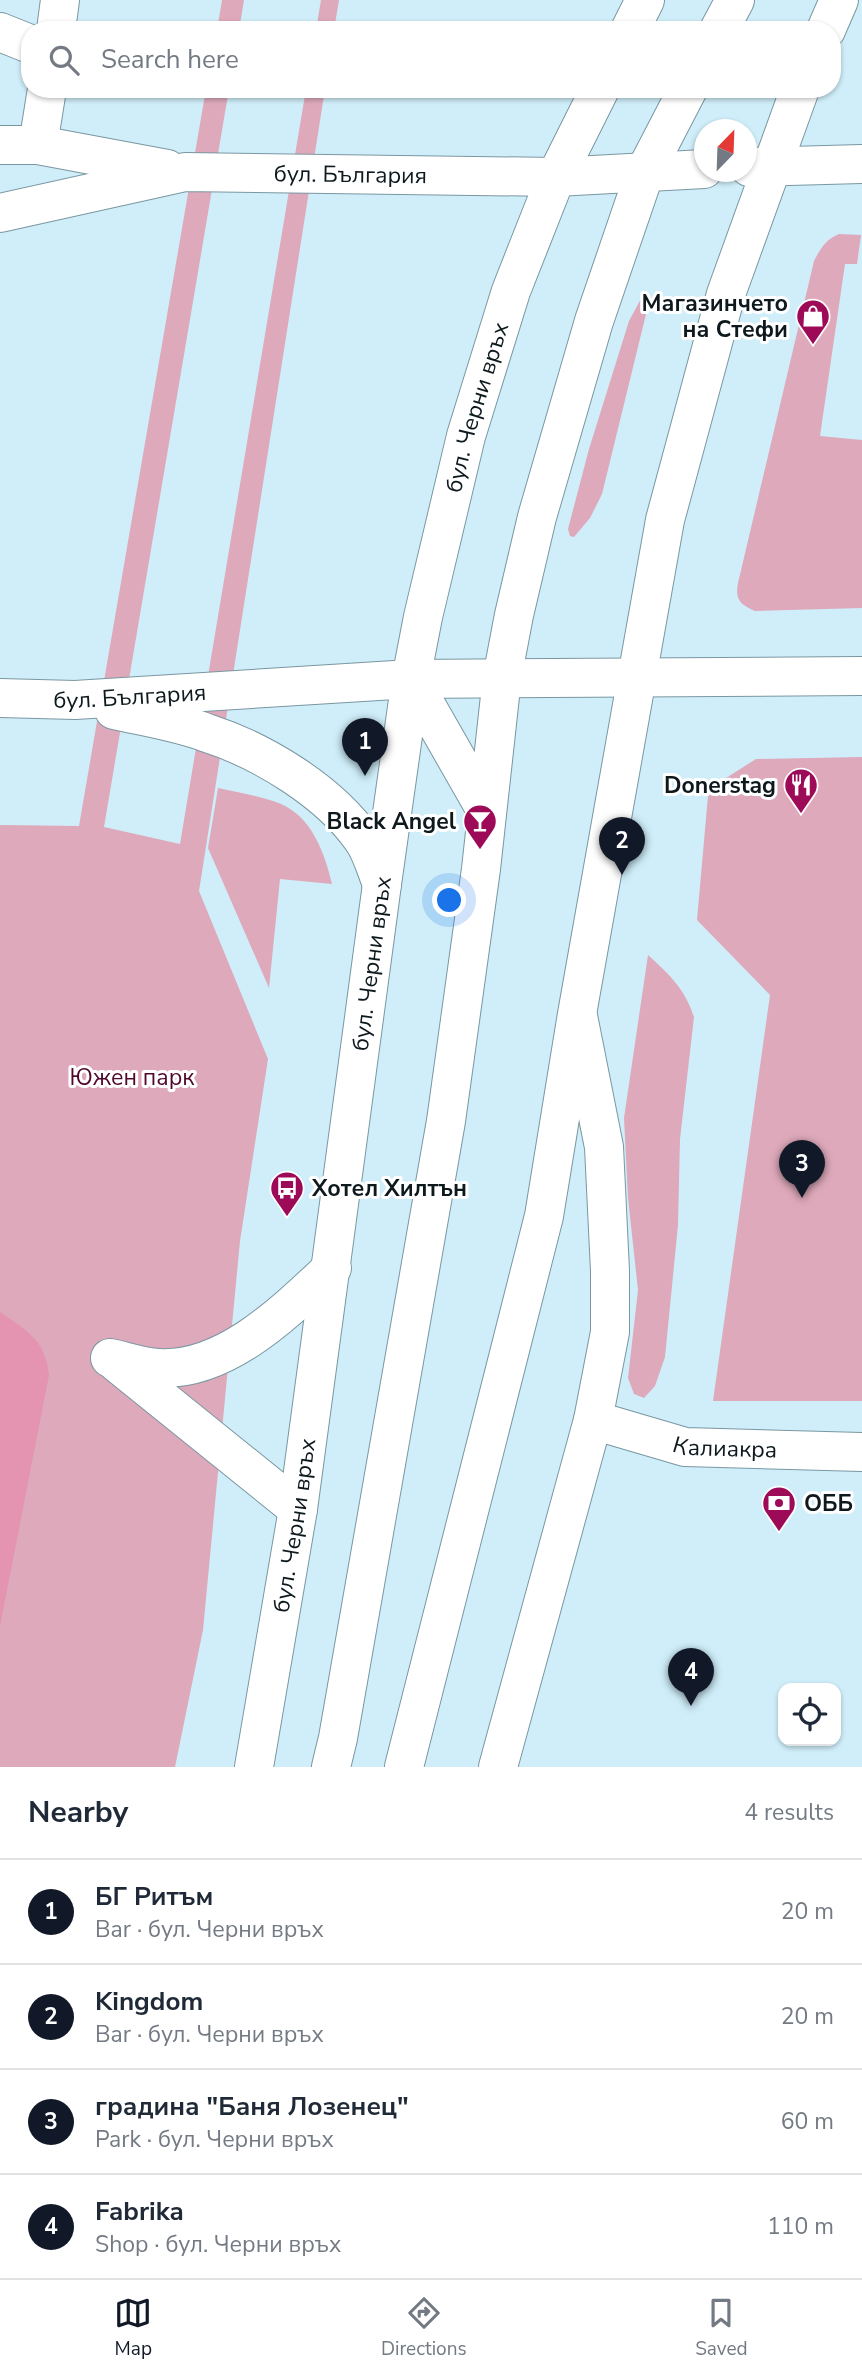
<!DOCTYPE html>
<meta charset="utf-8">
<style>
:root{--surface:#fff;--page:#f2f2f3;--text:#1f2937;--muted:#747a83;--line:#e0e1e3;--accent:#111827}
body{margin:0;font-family:"Nunito Sans",sans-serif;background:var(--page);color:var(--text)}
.controls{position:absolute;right:21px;bottom:21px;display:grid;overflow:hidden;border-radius:14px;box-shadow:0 2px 5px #0004}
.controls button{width:63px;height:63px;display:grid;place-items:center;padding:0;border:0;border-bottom:2px solid var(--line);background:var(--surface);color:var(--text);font:35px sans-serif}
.compass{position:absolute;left:694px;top:119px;width:63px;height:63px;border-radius:50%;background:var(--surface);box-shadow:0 2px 5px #0004;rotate:23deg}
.you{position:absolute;left:450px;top:901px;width:24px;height:24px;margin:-18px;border:5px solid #fff;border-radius:50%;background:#1a73e8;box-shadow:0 0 0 10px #1a73e833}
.badge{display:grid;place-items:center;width:46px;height:46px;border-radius:50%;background:var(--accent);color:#fff;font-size:23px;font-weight:700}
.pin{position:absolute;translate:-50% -58px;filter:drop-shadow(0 2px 4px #0008)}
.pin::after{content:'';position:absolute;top:37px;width:24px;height:21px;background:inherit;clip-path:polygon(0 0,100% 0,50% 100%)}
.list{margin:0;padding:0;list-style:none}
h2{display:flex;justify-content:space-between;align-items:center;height:91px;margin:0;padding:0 28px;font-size:30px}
h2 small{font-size:23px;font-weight:400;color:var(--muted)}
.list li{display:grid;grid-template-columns:46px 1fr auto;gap:21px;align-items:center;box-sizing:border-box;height:105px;padding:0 28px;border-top:2px solid var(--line)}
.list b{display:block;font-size:26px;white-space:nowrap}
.list p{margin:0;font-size:23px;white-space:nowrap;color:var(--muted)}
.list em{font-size:23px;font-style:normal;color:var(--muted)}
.icon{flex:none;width:38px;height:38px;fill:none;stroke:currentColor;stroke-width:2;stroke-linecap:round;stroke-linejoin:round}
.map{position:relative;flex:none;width:862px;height:1767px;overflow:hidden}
.search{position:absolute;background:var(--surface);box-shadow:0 2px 5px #0004;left:21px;right:21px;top:21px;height:77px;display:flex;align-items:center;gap:18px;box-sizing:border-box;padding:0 24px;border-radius:28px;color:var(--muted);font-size:26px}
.sheet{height:511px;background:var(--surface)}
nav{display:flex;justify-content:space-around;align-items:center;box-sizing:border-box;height:98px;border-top:2px solid var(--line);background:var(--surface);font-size:19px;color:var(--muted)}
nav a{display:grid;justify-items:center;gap:4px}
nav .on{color:var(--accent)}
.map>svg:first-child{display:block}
</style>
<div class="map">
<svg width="862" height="1767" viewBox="0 0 862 1767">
<rect width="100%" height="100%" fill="#cfeef9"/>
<!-- green -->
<path fill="#dea9bb" d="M222,0H244L239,30H217Z
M321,0H339L334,30H316Z
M206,89H229L104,827L180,844L306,89H325L199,891L268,1059L240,1241L203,1630L175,1767H0V825L79,826Z
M839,234L861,235L857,264H845L820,436L862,440V608L755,611C740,604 735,600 738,583L814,261C821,248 825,240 839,234Z
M643,295L648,306L602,494L590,518L574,537L570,536L568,529L589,449L629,321Z
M862,757V1401H713L770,995L697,920L708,796L726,778L756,759Z
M218,788C239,793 262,796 281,804C312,817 325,854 332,884L280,879L269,988L208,848Z
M648,955C669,974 685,989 694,1017L680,1139L678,1225L665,1357L655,1386L644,1398L634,1394L628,1378L638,1290L628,1198L624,1118Z"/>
<!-- forest -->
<path fill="#e493b0" d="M0,1312C27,1331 45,1339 49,1375L0,1626Z"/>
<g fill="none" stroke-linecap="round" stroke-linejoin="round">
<!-- minor casing -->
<g stroke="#7a97a1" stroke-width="40">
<g id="minor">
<path d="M56,30L60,0"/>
<path d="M719,30L735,0"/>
<path d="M0,32L30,44"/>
<path d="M38,145L47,89"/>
<path d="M411,679L487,812"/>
<path d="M110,1358C125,1361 142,1367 158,1368C226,1372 286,1311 332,1268"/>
<path d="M117,1363L298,1509"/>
<path id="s1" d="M593,1420L685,1447L862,1452"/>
<path d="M331,1767L338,1738L446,1121L481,869L502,678L514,615L537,517L594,321L645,172L688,89"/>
<path d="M498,1767L593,1420L610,1332V1271L604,1147L578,1016"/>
</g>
</g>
<!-- major casing -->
<g stroke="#7a97a1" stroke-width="40">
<g id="major">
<path d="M630,30L645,0"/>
<path d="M826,30L839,0"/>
<path d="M0,145H38L167,169"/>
<path d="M749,167L862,164"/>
<path id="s2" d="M0,213L185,172L556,177L704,169"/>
<path id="s3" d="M0,698L75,700L411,679L862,676"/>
<path d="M114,710C145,717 178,722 207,733C263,751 330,792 363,840C372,853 376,870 382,884"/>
<path id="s4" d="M254,1767L298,1509L382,884L411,679L423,617L466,436L511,291L556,177L600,89"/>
<path d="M404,1767L544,1216L577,1014L665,520L726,294L800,89"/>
</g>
</g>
<!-- minor -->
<use href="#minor" stroke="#fff" stroke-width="38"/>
<!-- major -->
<use href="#major" stroke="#fff" stroke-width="38"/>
</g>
<!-- icons -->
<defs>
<g id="shop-pin" transform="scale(1.75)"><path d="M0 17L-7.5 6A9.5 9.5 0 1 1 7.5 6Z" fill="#9d0b58" stroke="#fff"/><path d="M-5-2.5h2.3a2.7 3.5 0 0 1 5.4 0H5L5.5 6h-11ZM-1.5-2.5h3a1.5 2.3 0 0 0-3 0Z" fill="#fff"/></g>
<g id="restaurant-pin" transform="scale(1.75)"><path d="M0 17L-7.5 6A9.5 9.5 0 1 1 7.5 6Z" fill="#9d0b58" stroke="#fff"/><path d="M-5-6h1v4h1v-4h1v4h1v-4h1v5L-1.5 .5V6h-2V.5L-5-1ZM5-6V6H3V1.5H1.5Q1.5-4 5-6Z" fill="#fff"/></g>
<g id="bar-pin" transform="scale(1.75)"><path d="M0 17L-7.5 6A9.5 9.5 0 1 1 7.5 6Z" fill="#9d0b58" stroke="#fff"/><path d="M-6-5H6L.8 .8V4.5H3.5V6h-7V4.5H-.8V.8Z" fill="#fff"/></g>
<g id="bus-pin" transform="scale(1.75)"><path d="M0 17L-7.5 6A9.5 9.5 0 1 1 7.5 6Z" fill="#9d0b58" stroke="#fff"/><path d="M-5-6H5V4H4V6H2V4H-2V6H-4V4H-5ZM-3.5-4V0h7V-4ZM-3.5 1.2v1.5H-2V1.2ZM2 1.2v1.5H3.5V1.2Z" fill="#fff"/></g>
<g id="bank-pin" transform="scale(1.75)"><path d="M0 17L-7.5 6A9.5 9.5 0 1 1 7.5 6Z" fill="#9d0b58" stroke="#fff"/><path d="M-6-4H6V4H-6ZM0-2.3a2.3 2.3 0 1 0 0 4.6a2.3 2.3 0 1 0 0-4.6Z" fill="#fff"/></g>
</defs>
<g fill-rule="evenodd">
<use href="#shop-pin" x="813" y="316"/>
<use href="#restaurant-pin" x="801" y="785"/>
<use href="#bar-pin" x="480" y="821"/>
<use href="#bus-pin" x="287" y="1188"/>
<use href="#bank-pin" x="779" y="1503"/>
</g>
<g text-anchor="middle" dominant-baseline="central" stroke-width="6" stroke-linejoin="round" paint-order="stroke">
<!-- street labels -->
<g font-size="23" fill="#0e191d" stroke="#fff">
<text stroke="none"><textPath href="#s2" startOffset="355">бул. България</textPath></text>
<text stroke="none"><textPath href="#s4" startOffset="1379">бул. Черни връх</textPath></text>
<text stroke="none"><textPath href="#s3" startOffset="130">бул. България</textPath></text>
<text stroke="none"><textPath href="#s4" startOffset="812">бул. Черни връх</textPath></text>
<text stroke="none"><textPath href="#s1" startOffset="136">Калиакра</textPath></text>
<text stroke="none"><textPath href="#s4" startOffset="245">бул. Черни връх</textPath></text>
</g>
<!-- poi labels -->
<g font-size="23" font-weight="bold" fill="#0e191d" stroke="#fff" text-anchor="end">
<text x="788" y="303">Магазинчето<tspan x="788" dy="26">на Стефи</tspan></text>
<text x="776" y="785">Donerstag</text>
<text x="456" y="821">Black Angel</text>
<text x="312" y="1188" text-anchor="start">Хотел Хилтън</text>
<text x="804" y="1503" text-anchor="start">ОББ</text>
</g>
<!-- park labels -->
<g font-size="23" fill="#50082b" stroke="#fff">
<text x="132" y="1077">Южен парк</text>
</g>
</g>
</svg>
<div class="controls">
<button><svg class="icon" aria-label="locate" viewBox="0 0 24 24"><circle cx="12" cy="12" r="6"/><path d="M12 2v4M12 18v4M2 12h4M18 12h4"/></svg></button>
</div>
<svg class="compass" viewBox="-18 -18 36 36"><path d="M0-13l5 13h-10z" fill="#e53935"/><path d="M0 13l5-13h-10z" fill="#747a83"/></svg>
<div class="you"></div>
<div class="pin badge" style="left:365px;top:776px">1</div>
<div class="pin badge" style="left:622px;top:875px">2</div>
<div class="pin badge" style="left:802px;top:1198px">3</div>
<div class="pin badge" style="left:691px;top:1706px">4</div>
<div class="search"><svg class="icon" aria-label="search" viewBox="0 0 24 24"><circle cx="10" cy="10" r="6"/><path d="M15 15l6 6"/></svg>Search here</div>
</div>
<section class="sheet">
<h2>Nearby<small>4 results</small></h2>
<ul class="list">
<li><span class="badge">1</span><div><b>БГ Ритъм</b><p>Bar · бул. Черни връх</p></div><em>20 m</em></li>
<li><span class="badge">2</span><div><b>Kingdom</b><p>Bar · бул. Черни връх</p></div><em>20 m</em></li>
<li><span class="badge">3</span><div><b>градина &quot;Баня Лозенец&quot;</b><p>Park · бул. Черни връх</p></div><em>60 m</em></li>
<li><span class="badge">4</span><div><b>Fabrika</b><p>Shop · бул. Черни връх</p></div><em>110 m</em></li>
</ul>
</section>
<nav>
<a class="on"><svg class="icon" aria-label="map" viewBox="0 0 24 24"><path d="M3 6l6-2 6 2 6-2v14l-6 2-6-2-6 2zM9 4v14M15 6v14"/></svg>Map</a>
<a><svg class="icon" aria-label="directions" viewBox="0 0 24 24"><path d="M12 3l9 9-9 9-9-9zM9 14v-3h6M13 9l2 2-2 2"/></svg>Directions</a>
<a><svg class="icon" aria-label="saved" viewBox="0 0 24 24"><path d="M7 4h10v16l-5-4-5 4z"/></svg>Saved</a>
</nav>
